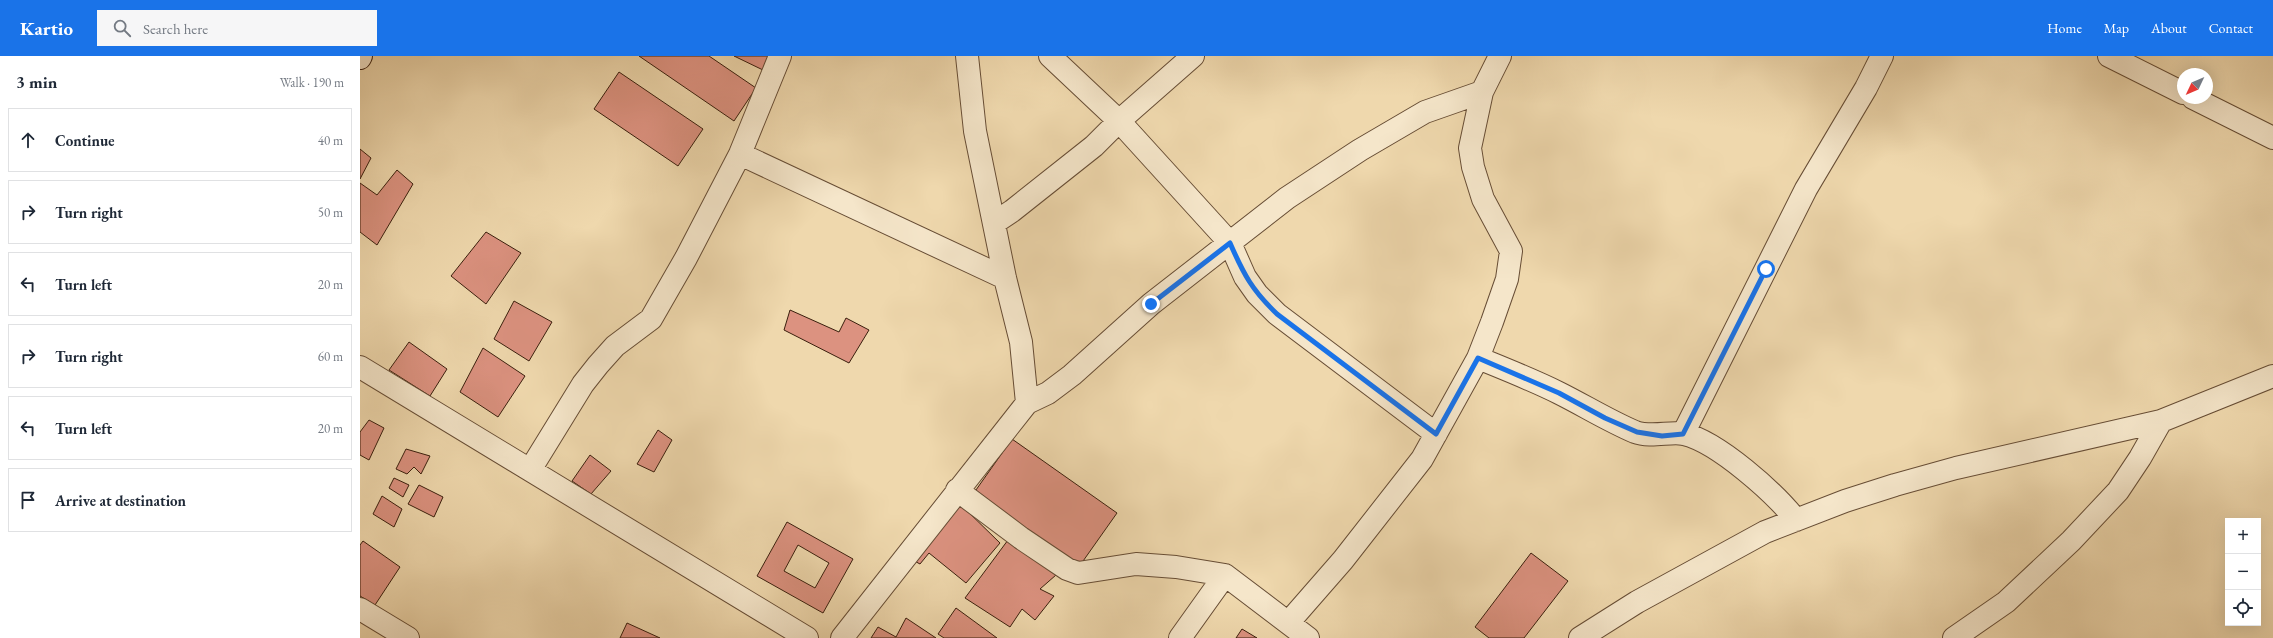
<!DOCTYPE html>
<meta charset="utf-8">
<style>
:root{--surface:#fff;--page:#f6f6f7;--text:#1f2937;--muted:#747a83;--line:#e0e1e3;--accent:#1a73e8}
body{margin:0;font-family:"EB Garamond",serif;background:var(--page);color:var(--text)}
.controls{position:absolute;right:12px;bottom:12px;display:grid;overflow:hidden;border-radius:0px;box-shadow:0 4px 16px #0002}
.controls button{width:36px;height:36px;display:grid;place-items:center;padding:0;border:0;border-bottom:1px solid var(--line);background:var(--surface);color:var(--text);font:20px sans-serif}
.compass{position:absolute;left:1817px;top:12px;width:36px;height:36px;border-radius:50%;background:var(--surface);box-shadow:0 4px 16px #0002;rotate:226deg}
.stop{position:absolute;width:12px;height:12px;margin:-9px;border:3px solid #1a73e8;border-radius:50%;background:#fff}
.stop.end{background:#1a73e8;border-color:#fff;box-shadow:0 1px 4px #0008}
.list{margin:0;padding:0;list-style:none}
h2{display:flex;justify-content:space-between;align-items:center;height:52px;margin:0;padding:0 16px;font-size:17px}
h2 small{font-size:13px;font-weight:400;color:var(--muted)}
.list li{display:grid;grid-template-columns:26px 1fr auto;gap:12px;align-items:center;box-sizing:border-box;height:64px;margin:0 8px 8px;padding:0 8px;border:1px solid var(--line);border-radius:0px}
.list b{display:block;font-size:15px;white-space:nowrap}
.list em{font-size:13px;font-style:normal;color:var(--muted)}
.icon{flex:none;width:22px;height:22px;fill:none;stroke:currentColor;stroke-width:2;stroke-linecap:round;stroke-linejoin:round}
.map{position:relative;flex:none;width:1913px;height:582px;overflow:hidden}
header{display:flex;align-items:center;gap:24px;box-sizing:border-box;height:56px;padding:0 20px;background:var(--accent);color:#fff}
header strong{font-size:19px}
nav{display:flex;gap:22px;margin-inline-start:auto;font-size:14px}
.search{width:280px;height:36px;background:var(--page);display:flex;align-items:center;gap:10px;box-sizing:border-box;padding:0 14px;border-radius:0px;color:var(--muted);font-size:15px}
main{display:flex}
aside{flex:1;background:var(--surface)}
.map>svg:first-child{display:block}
</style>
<header>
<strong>Kartio</strong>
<div class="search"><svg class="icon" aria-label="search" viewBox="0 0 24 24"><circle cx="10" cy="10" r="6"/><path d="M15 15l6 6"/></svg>Search here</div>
<nav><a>Home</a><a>Map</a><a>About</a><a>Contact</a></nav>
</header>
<main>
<aside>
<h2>3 min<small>Walk · 190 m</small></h2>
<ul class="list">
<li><svg class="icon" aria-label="ahead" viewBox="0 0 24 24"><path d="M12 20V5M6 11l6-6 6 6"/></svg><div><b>Continue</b></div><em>40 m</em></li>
<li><svg class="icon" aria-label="right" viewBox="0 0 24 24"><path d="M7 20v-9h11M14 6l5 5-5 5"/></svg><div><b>Turn right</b></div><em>50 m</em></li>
<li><svg class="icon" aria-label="left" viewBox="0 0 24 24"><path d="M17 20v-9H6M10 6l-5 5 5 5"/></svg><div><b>Turn left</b></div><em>20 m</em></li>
<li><svg class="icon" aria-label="right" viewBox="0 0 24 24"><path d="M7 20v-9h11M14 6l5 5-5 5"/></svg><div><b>Turn right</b></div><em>60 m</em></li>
<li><svg class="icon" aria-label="left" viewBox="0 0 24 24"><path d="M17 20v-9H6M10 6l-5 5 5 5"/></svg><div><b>Turn left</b></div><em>20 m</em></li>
<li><svg class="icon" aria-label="arrive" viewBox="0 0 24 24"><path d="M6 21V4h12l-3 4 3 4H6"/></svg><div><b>Arrive at destination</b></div></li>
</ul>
</aside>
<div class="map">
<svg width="1913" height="582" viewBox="0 0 1913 582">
<rect width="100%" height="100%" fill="#efd8ad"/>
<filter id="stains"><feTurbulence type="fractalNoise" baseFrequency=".005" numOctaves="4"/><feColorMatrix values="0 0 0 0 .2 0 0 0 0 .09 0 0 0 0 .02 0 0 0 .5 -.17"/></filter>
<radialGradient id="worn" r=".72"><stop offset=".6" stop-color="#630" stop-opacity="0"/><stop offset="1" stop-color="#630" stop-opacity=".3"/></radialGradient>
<!-- building -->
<path fill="#dc9280" stroke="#3a1f0d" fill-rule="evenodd" d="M279,0H349L396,32L374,65Z
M374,0H410L403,14Z
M259,16L343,73L318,110L234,53Z
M0,93L11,102L0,123Z
M37,114L53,128L17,189L0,176V127L17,139Z
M126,176L161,197L126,248L91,220Z
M154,245L192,266L169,305L134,283Z
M430,254L479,276L486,262L509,274L489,307L424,274Z
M49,286L87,313L70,340L29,314Z
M123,292L165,320L138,361L100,336Z
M9,364L24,372L9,404L0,399V376Z
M298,374L312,384L294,416L277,408Z
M652,383L757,457L716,515L611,441Z
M46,393L70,400L61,418L54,411L47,418L36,413Z
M230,399L251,415L231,438L212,425Z
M34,422L49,429L43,441L29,432Z
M59,429L83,441L74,461L48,448Z
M22,440L42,453L34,471L13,458Z
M594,442L640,487L606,527L569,497L560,508L547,501Z
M427,466L493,503L463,557L397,520ZM438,489L469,507L455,532L424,515Z
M648,484L696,519L680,533L694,540L675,564L662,553L650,571L605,542Z
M3,485L40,511L15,549L0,540V489Z
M1171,497L1208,525L1164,582H1129L1115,571Z
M596,552L637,582H584L578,578Z
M546,562L576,582H511L518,571L536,581Z
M267,567L300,582H260Z
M882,573L897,582H876Z"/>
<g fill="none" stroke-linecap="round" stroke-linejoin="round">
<!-- street casing -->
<g stroke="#674d35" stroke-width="24">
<path id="street" d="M607,0L615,75L645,222L661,286L667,347
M690,0L759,65L870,187L885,221L897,238L917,258L1076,378
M1749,0L1823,37
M1833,42L1913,82
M380,98L645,222
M634,167L652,155L734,90L759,65L833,0
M1118,302C1145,313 1173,324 1199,337C1225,350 1249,365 1275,376C1291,382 1311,375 1324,378C1358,386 1415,437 1436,464
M0,311L447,582
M1323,378L1446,133L1506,32L1522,0
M170,414L223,328L238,309L255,290L291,263L326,202L380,98L420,0
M597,434L661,482L707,513L718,517L776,508L816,511L865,519L948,582
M0,553L48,582
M928,567L983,504L1062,403L1118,302L1132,266L1147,223L1151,195L1123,143L1113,111L1110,92L1122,36L1140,0
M482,582L667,347L688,337L712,319L791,248L927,142L1000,94L1065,56L1122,36
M820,582L865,519
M1220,582L1277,546L1405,476L1485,445L1535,429L1596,412L1801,365L1913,320
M1594,582L1646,546L1711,485L1758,435L1780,402L1801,365"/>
</g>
<!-- secondary casing -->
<g stroke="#3a1f0d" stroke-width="24">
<path id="secondary" d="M0,2L1,0"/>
</g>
<!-- street -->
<use href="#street" stroke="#f5e6ca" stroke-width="22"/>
<!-- secondary -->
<use href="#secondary" stroke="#f5e6ca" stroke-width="22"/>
</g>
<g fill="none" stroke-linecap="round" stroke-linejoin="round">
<!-- route -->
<path stroke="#1a73e8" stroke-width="5" d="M791,248L870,187C884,219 892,234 917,258L1076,378L1118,302L1199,337L1245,362L1277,376L1302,380L1323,378L1406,213"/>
</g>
<rect width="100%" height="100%" filter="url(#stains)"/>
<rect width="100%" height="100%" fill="url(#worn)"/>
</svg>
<div class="controls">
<button>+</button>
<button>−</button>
<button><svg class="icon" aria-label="locate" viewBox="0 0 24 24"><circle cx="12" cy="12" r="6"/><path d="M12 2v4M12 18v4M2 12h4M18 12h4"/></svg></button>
</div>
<svg class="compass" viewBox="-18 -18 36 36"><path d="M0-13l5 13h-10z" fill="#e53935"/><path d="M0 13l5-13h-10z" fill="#747a83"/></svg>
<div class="stop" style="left:1406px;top:213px"></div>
<div class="stop end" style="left:791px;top:248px"></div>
</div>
</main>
